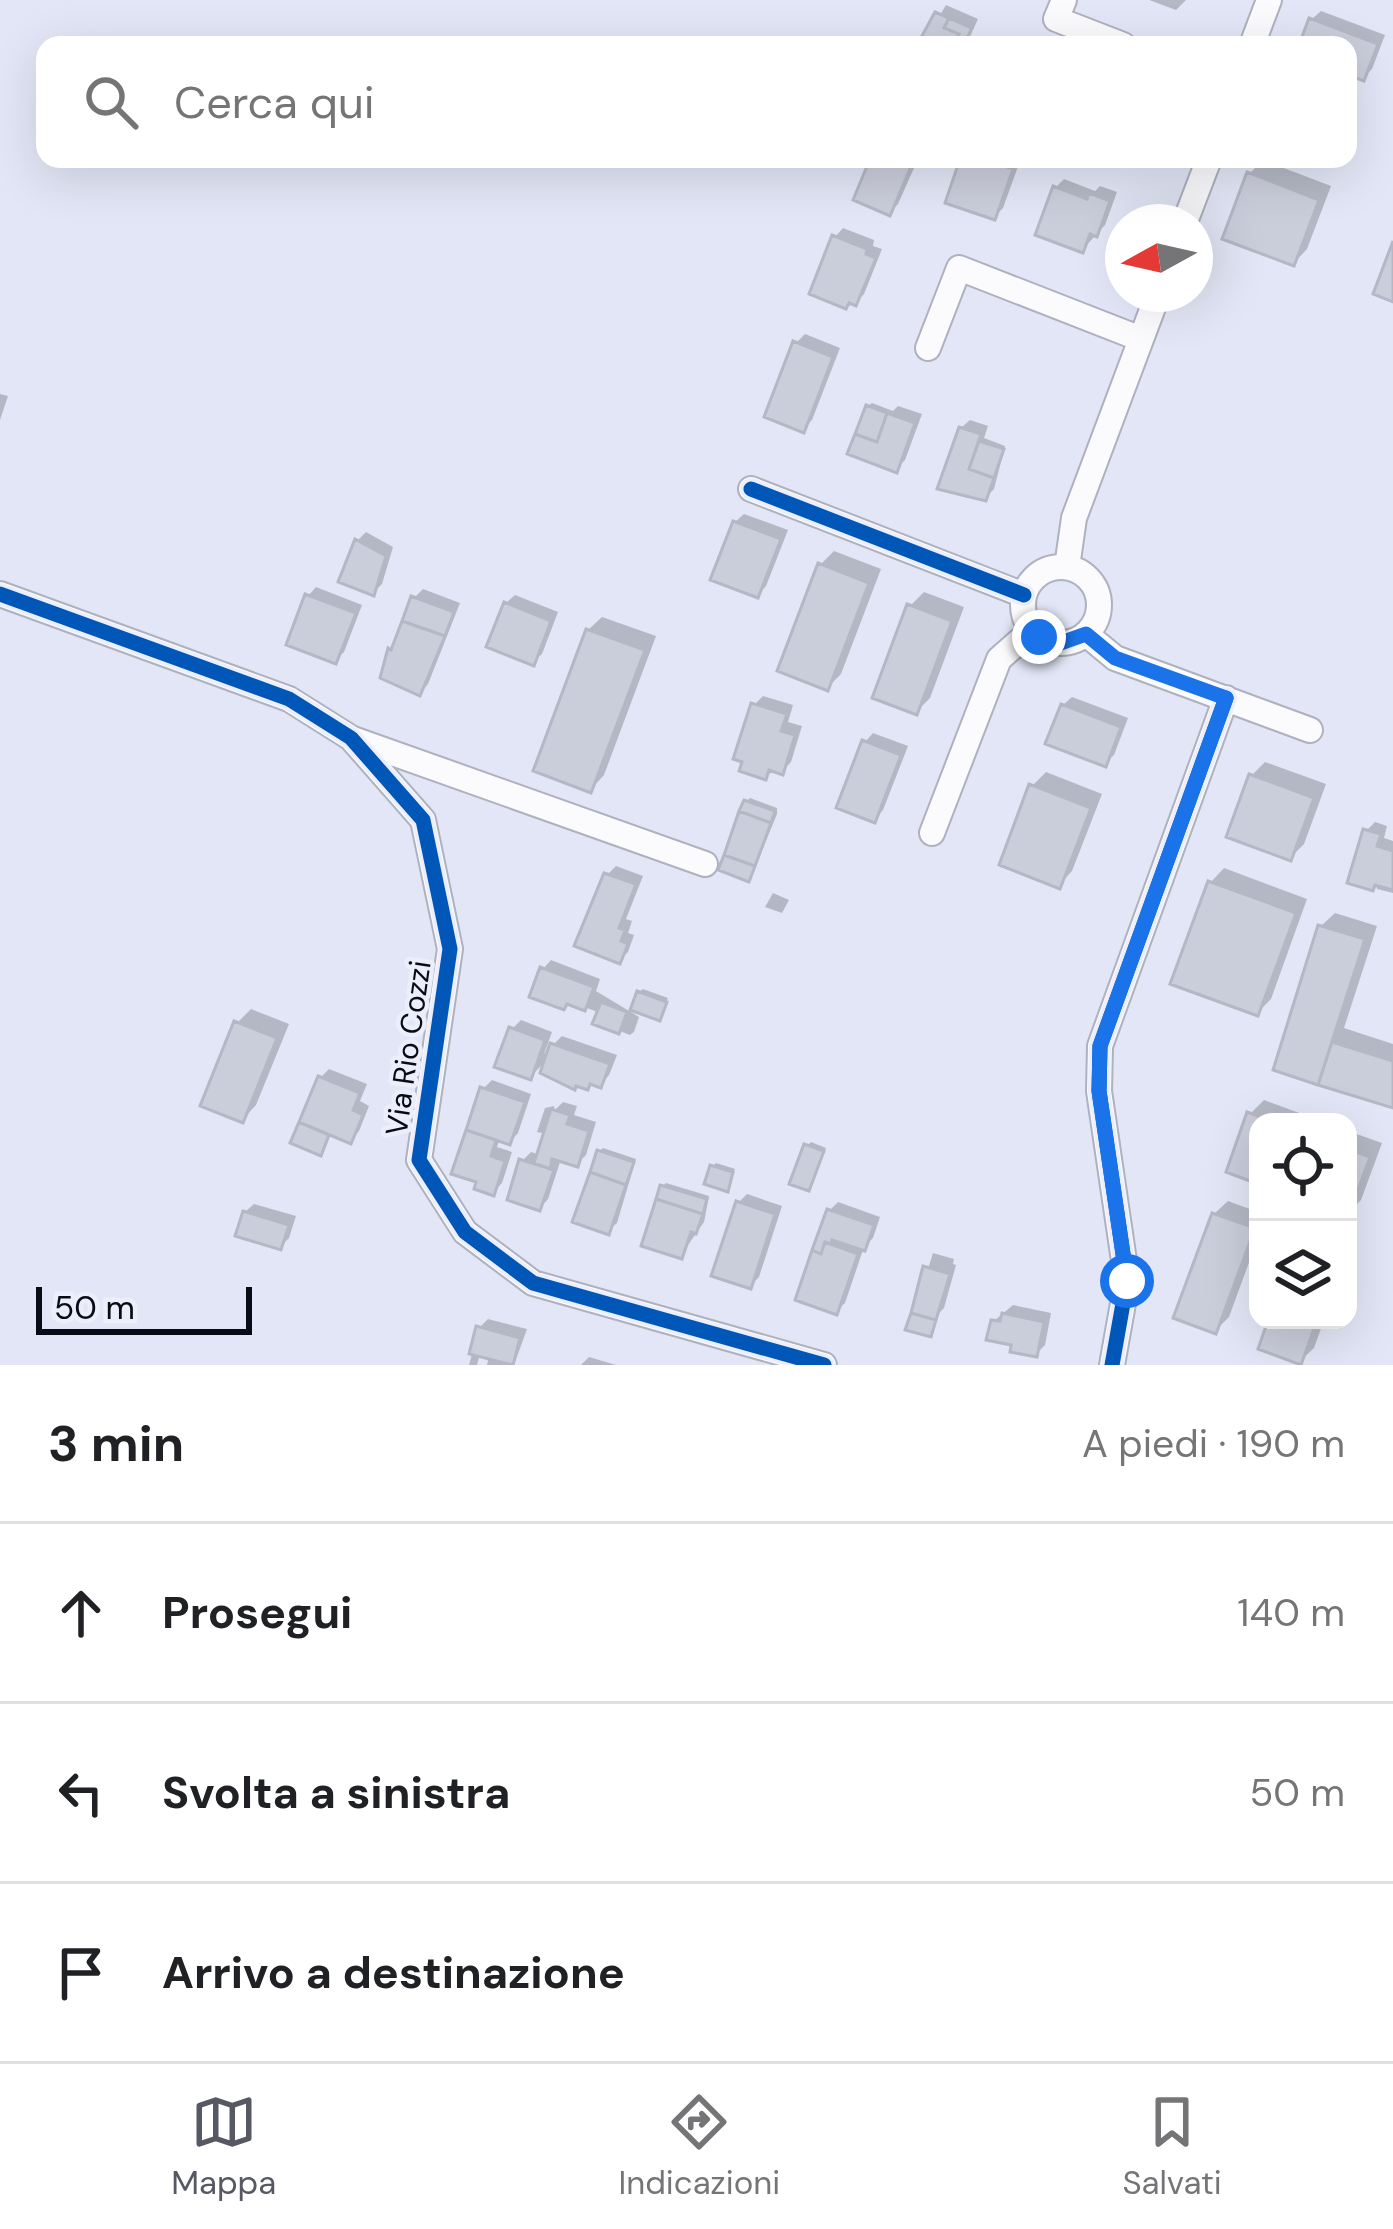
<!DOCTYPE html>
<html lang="it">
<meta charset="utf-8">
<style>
:root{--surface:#fff;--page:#f6f6f6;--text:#202124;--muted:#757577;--line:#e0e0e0;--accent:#565864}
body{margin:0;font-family:"DM Sans",sans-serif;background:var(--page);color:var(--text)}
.controls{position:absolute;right:36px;bottom:36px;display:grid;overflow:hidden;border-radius:24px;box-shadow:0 12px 48px #0002}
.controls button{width:108px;height:108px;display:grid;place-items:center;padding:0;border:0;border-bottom:3px solid var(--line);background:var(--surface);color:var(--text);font:60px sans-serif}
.compass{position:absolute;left:1105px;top:204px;width:108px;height:108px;border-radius:50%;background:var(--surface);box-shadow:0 12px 48px #0002;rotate:262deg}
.scale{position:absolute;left:36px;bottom:30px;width:216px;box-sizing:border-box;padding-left:12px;border:6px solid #0a0c15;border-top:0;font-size:33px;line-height:42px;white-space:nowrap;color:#0a0c15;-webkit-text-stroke:9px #eceffb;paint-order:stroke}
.stop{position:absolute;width:36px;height:36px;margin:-27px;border:9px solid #1a73e8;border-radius:50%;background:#fff}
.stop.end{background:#1a73e8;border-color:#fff;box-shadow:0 3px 12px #0008}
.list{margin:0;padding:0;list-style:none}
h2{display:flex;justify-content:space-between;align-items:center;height:156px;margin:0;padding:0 48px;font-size:51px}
h2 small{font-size:39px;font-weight:400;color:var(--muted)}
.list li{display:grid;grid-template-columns:78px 1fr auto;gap:36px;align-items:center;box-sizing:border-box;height:180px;padding:0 48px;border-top:3px solid var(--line)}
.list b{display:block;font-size:45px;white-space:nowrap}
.list em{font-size:39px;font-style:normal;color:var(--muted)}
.icon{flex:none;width:66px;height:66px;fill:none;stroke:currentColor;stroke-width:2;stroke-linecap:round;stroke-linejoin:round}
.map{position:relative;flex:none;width:1393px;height:1365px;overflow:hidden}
.search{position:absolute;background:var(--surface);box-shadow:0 12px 48px #0002;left:36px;right:36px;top:36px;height:132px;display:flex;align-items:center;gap:30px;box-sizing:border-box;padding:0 42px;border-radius:24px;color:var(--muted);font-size:45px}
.sheet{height:696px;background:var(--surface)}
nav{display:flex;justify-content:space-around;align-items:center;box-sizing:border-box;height:168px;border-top:3px solid var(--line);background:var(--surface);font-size:33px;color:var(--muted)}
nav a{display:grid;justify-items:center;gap:6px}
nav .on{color:var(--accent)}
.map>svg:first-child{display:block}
</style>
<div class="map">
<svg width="1393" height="1365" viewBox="0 0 1393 1365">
<rect width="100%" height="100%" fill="#e2e6f6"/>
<!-- shadow -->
<path fill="#0003" d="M1149,0H1186L1176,10Z
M946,5L978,19L966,45H922Z
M1321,11L1385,35L1372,69L1363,78L1348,72V45H1302L1312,19Z
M1348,110L1356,113L1348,133Z
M874,159H918L898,204L889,213Z
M964,159L1020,161L1003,208L994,217Z
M1263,160L1331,186L1307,249L1294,263L1249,174Z
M1064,179L1095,191L1100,186L1117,192L1105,225L1083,249L1055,188Z
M843,228L874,240L873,246L882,249L864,294L855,303L835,237Z
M805,334L840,348L812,420L803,429L796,343Z
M0,394L8,396L0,420Z
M872,403L893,411L898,406L922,414L905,460L896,469L868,406Z
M970,420L988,426L984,438L1005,446L994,489L985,498L941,487L961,428Z
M744,514L788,530L766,586L758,595L735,522Z
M366,532L393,547L382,584L373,593L357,541Z
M834,551L881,569L841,674L827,688L820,565Z
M316,587L362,605L344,652L335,660L308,596Z
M423,589L460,603L428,684L420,693L384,676L390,649L397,642L414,598Z
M924,592L964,607L930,698L916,712L910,606Z
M515,595L558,612L542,654L533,662L506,603Z
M602,617L656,636L604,775L591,789L588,630Z
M763,696L793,705L788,722L802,726L791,762L782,771L773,769L766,776L754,705Z
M1072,697L1128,718L1114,755L1105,763L1063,705Z
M873,733L908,746L883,810L875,819L865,742Z
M1265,762L1326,784L1304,844L1291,857L1251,776Z
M1046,772L1102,794L1072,871L1059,885L1032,786Z
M750,798L777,808V814L752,875L747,801Z
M1375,822L1387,826L1384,838L1393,841V893L1377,889L1366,831Z
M616,866L643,876L626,919L632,921L628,933L634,935L628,952L619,960L607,875Z
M1224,868L1307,899L1271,999L1257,1013L1211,882Z
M773,893L789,900L782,913L765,907Z
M1335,913L1377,926L1344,1028L1393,1044V1105L1277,1068L1321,926Z
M551,960L600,979L596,991L639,1017L634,1032L630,1035L596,1022L600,1013L569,1001L543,969Z
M643,989L668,998L659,1018L639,992Z
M251,1009L289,1024L256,1105L243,1119L237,1023Z
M521,1020L552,1032L544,1054L562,1036L617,1055L609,1075L601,1084L548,1059L530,1077L512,1029Z
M329,1069L367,1084L360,1101L369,1106L359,1131L351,1140L330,1132L323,1149L294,1142L320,1078Z
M492,1080L531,1094L518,1133L510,1142L500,1138L497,1147L512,1152L502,1183L493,1192L480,1181L483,1089Z
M1264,1100L1324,1122H1258V1180L1250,1114Z
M563,1102L577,1106L574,1115L596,1122L586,1155L577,1164L561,1159L548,1199L540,1208L522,1161L531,1152L540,1155L549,1126L542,1133L537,1132L545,1108L554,1106V1111Z
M1348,1131L1382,1143L1361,1200L1348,1213Z
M811,1142L826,1148L808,1187L807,1146Z
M603,1148L636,1159L617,1223L608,1231L600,1151Z
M716,1163L735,1169L727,1188L712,1167Z
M666,1183L709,1196L704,1222L681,1255L663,1186Z
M747,1194L782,1206L759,1277L750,1286L738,1203Z
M1228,1201L1258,1212V1238L1229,1317L1216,1330L1214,1214Z
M838,1202L880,1217L873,1238L864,1247L845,1303L836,1311L799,1298L829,1211Z
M254,1204L296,1216L289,1238L280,1247L245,1212Z
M933,1253L954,1259L953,1264L956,1265L944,1308L934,1318H938L930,1334L909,1328Z
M1013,1305L1051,1313L1045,1345L1036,1354L1015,1342L994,1321Z
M488,1319L527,1329L514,1365H487L489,1356L480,1354L477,1365H469L479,1328Z
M1271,1320H1324L1314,1348L1300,1361Z
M589,1357L616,1365H581Z"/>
<!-- building -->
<path fill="#cacdda" stroke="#b5b8c4" stroke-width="3" d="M935,12L949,18L944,28L959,34L954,45H917Z
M949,18L972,28L964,45H954L959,34L944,28Z
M1309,18L1378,44L1364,81L1348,75V45H1299Z
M870,159H914L890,216L853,200Z
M960,159H983L1013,169L995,220L945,203Z
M1247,172L1319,200L1294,266L1222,239Z
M1053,186L1087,199L1089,193L1110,201L1097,237L1090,234L1083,253L1035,235Z
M832,235L867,249L866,254L876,258L856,306L849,303L846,309L809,294Z
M1393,241V302L1373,294Z
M793,341L833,357L804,433L764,417Z
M866,405L887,413L877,442L855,434Z
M887,413L915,423L897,473L847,454L855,434L877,442Z
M959,427L981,434L969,469L994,478L986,501L937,489Z
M979,441L1004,449L994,478L969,469Z
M733,521L781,539L758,598L710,580Z
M355,539L386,556L374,596L338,582Z
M818,563L869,583L828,691L777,671Z
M305,594L356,613L336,664L286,645Z
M411,596L454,612L445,636L402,621Z
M504,602L551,621L534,666L486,647Z
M907,604L952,621L917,715L872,698Z
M402,621L445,636L420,696L380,678L388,648L391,650Z
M586,629L645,650L591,793L533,771Z
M751,703L787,714L781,731L795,735L783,775L769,770L766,780L739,771L742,762L733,759Z
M1061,704L1121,727L1106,767L1045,744Z
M862,740L901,755L875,823L836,808Z
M1249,774L1314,798L1291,861L1226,837Z
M1029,784L1091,808L1060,889L999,865Z
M744,800L775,811L771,823L739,811Z
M739,811L771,823L755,866L724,855Z
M1363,829L1381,834L1377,846L1393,851V890L1375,885L1373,891L1347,883Z
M724,855L755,866L749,882L718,870Z
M604,873L636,884L619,928L625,930L621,941L628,944L620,964L574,946Z
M1208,881L1296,913L1258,1016L1170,984Z
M1318,925L1365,939L1318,1085L1273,1070Z
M540,967L594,987L585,1011L567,1004L564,1010L529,997Z
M637,991L667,1002L660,1021L630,1010Z
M601,1002L627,1012L619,1034L592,1024Z
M234,1021L277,1038L243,1123L200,1106Z
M509,1027L545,1040L531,1080L494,1067Z
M1332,1042L1393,1061V1108L1318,1085Z
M550,1043L610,1064L601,1088L590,1084L588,1090L576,1086L575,1090L540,1073Z
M318,1076L360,1093L353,1110L363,1115L351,1144L299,1122Z
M480,1087L525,1102L510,1145L466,1130Z
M551,1109L570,1115L567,1124L589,1131L578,1167L552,1159L550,1169L534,1163Z
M1247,1112L1275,1122H1258V1184L1226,1172Z
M299,1122L329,1135L321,1156L290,1143Z
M466,1130L496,1140L491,1156L505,1161L494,1196L474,1189L476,1182L451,1174Z
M804,1144L824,1151L809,1191L789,1184Z
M1348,1149L1370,1157L1348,1217Z
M597,1150L634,1162L626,1185L590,1172Z
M519,1159L554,1170L540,1211L507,1200Z
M710,1165L733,1172L728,1192L704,1184Z
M590,1172L626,1185L609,1235L572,1222Z
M660,1185L707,1199L703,1214L656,1199Z
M656,1199L703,1214L696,1234L691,1232L682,1259L641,1246Z
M736,1201L775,1214L751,1289L711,1276Z
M827,1209L874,1225L865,1251L832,1240L831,1244L825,1242L821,1254L812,1250Z
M243,1211L289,1225L281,1250L235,1236Z
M1212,1213L1255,1228L1216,1334L1173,1318Z
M825,1242L858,1254L837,1315L795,1300L812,1250L821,1254Z
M923,1266L950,1274L936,1320L911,1313Z
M911,1313L936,1320L931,1337L905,1330Z
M1002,1313L1044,1322L1037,1357L1010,1352L1011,1345L986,1340L991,1320L1000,1321Z
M1268,1320H1317L1301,1365L1258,1349Z
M476,1326L520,1338L513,1365L469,1354Z"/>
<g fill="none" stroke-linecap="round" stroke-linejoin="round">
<!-- minor casing -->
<g stroke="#aeb1be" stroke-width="28">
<path id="minor" d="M1064,0L1056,19L1123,45
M1252,45L1269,0
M1185,222L1209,159
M928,348L959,268L1141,339
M751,489L1024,595
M1023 605a38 38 0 1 1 76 0a38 38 0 1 1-76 0Z
M1067,567L1074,518L1158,294
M0,594L289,699L351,738L423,820L450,949L419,1160L465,1232L533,1283L824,1365
M1086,634L1115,658L1310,730
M353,739L705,864
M932,833L999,659L1032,630
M1112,1365L1127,1281L1099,1091L1100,1046L1226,698"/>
</g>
<!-- minor -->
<use href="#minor" stroke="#fbfbfe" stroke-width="24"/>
<!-- cycleway casing -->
<g stroke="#eceffb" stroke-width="22">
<path id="cycleway" d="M751,489L1024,595
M0,594L289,699L351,738L423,820L450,949L419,1160L465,1232L533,1283L824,1365
M1112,1365L1127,1281L1099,1091L1100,1046L1226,698"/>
</g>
<!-- cycleway -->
<use href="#cycleway" stroke="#0057b8" stroke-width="15"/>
</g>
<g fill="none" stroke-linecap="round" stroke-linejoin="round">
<!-- route -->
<path stroke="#1a73e8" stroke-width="15" d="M1039,637L1058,644L1086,634L1115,658L1226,698L1100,1046L1099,1091L1127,1281"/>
</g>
<g text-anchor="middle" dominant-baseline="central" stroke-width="9" stroke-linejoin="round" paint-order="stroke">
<!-- street labels -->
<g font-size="30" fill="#0a0c15" stroke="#eceffb">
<text transform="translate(408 1048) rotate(-82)">Via Rio Cozzi</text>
</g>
</g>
</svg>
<div class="controls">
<button><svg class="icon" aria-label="locate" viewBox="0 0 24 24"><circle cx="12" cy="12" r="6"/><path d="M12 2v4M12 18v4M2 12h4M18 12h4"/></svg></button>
<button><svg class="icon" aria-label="layers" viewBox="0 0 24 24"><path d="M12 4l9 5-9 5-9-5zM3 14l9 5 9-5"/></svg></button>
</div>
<svg class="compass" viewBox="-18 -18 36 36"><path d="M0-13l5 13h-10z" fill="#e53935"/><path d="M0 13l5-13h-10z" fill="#757577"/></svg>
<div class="scale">50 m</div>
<div class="stop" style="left:1127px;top:1281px"></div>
<div class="stop end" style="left:1039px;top:637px"></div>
<div class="search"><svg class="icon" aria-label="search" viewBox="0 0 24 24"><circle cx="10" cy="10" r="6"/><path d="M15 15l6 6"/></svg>Cerca qui</div>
</div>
<section class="sheet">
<h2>3 min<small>A piedi · 190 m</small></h2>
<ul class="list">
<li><svg class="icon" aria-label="ahead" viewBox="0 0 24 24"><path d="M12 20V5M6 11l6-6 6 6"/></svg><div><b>Prosegui</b></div><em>140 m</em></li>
<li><svg class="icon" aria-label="left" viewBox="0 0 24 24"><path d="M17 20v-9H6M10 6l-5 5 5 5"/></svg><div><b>Svolta a sinistra</b></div><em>50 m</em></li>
<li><svg class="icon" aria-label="arrive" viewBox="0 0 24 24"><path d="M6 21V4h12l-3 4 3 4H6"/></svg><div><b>Arrivo a destinazione</b></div></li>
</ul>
</section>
<nav>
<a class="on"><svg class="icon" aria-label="map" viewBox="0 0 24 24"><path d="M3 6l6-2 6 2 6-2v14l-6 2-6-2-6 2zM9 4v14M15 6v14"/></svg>Mappa</a>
<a><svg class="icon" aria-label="directions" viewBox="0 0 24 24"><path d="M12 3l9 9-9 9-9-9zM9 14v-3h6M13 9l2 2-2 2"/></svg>Indicazioni</a>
<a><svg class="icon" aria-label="saved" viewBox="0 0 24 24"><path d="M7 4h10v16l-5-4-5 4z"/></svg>Salvati</a>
</nav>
